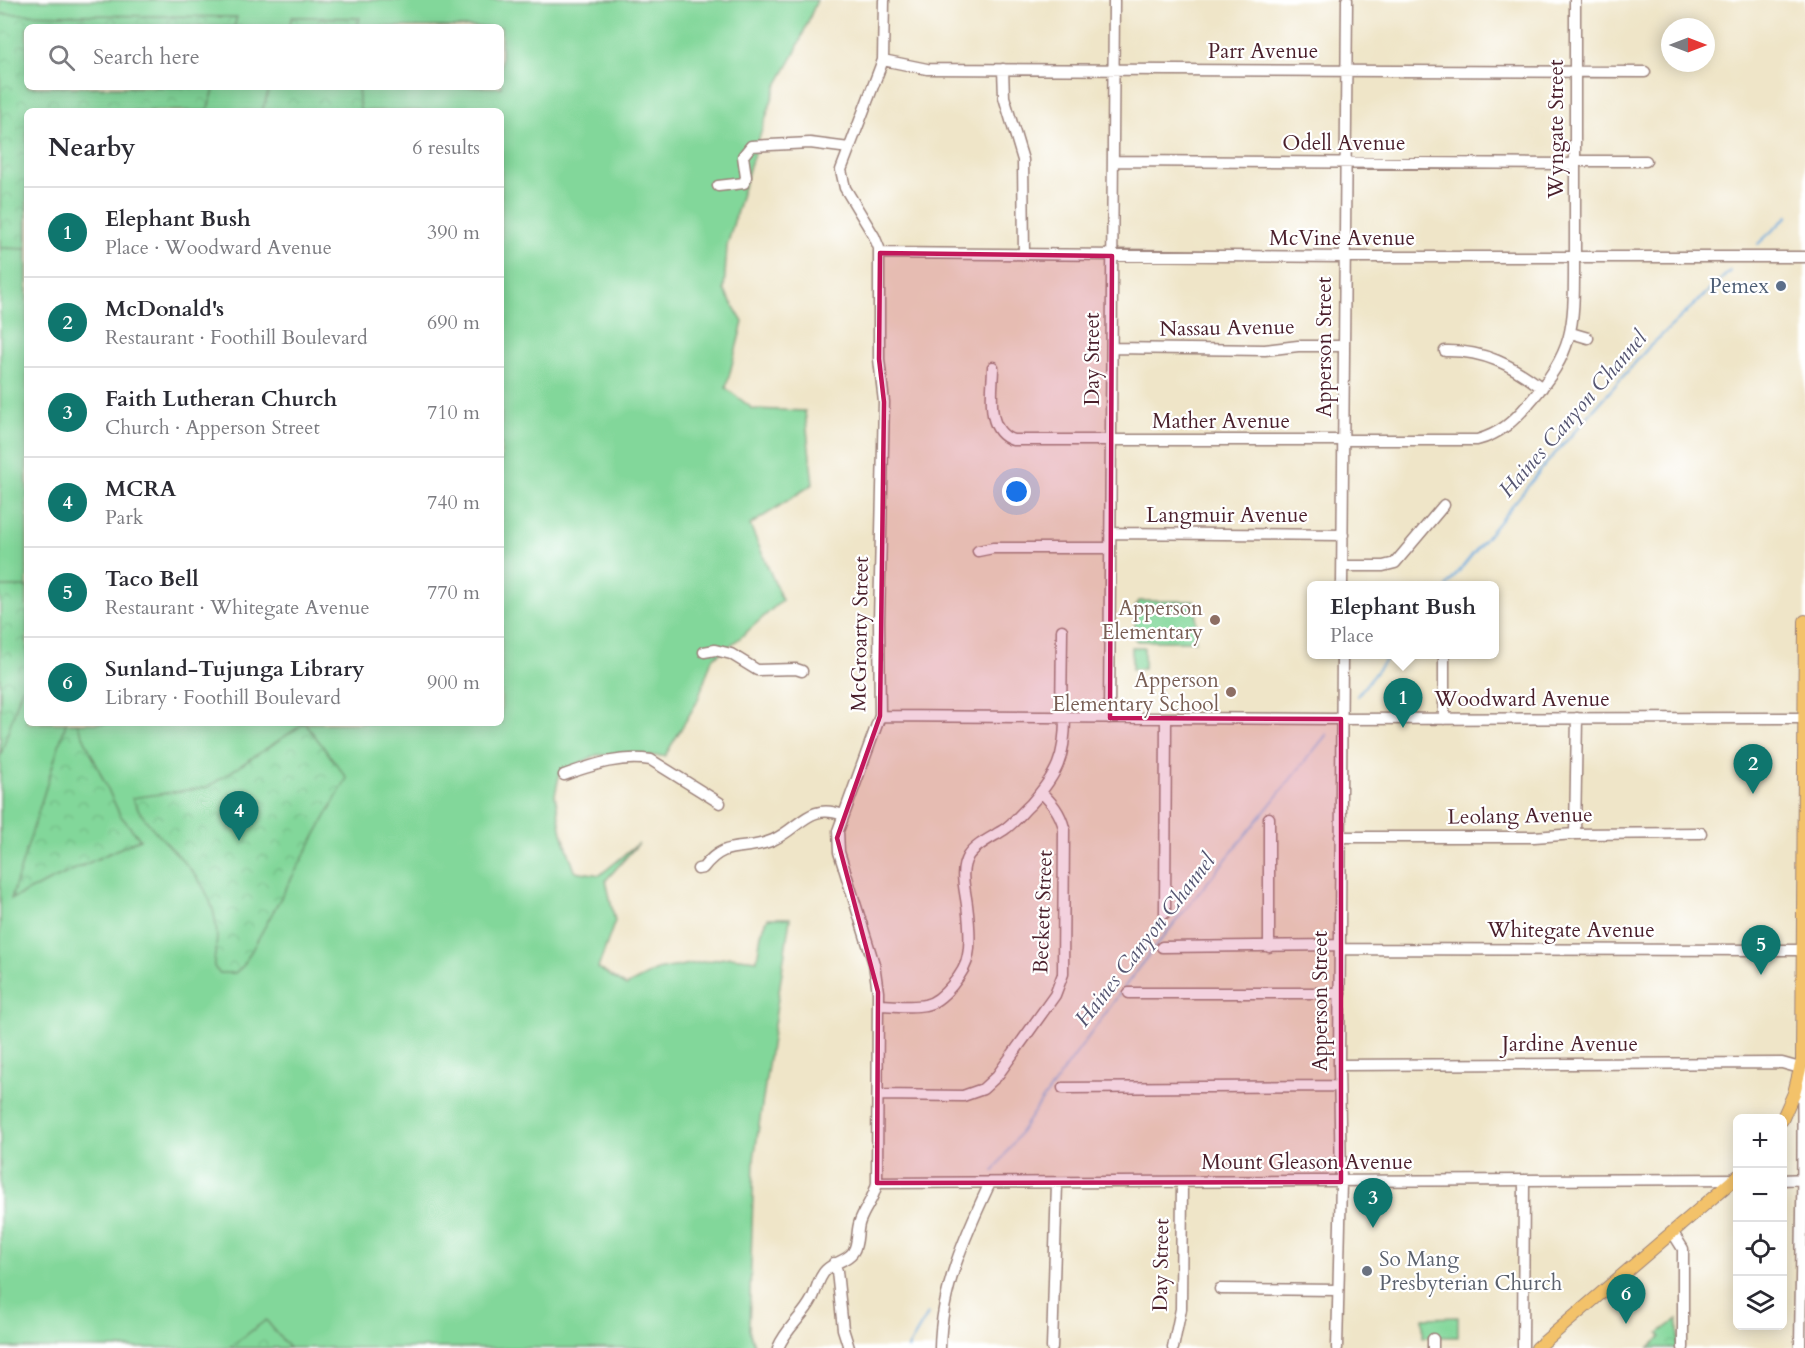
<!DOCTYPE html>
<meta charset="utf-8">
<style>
:root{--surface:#fff;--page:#f7f7f7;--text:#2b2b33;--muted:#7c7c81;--line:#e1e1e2;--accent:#0f766e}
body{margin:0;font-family:Cardo,serif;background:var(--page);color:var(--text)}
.controls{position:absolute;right:18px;bottom:18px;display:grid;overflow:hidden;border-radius:9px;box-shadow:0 3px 15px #0003}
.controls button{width:54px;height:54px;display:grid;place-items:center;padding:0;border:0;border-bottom:2px solid var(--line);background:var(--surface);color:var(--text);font:30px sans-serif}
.compass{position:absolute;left:1661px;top:18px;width:54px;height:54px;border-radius:50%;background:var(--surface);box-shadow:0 3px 15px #0003;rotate:90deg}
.you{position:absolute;left:1017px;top:492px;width:21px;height:21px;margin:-15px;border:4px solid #fff;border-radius:50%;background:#1a73e8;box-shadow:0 0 0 9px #1a73e833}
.badge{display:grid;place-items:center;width:39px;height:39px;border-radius:50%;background:var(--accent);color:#fff;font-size:20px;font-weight:700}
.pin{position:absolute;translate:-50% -50px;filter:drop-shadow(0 2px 3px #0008)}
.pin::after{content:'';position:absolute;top:32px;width:21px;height:18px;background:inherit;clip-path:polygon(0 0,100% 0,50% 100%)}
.popup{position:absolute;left:1307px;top:581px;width:192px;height:78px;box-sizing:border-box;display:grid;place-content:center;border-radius:9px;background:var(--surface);filter:drop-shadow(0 2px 4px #0005);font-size:20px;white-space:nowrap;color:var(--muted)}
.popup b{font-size:22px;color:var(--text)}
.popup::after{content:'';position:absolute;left:50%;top:100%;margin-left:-12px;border:12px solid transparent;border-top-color:var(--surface)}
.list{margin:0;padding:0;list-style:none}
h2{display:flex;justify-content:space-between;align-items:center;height:78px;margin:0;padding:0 24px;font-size:26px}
h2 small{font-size:20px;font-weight:400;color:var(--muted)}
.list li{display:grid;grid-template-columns:39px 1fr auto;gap:18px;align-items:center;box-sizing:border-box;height:90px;padding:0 24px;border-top:2px solid var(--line)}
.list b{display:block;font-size:22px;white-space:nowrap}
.list p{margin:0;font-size:20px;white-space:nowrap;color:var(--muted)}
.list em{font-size:20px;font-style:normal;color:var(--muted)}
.icon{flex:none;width:33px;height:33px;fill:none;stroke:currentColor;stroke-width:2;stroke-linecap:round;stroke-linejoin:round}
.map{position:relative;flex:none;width:1805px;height:1348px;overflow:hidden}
.search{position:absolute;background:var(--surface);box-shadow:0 3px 15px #0003;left:24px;top:24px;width:480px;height:66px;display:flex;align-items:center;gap:15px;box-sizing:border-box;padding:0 21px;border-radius:9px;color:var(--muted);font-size:22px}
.panel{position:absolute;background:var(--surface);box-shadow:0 3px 15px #0003;left:24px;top:108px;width:480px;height:618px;border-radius:9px}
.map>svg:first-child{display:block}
</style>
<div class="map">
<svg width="1805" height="1348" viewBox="0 0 1805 1348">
<defs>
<pattern id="park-crowns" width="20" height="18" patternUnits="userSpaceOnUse" patternTransform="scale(1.5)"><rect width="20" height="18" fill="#82d79a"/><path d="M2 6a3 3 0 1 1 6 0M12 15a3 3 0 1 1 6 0" fill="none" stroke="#72b885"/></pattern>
</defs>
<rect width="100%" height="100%" fill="#fff"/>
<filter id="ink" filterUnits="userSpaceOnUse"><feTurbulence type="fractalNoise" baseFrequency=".0167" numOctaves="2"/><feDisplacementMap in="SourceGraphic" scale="12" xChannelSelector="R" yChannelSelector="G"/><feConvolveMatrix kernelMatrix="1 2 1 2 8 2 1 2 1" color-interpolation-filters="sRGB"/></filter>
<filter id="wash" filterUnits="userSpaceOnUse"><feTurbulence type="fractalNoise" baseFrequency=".008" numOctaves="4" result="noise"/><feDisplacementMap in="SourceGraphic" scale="24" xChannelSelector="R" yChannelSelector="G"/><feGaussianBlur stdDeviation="1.35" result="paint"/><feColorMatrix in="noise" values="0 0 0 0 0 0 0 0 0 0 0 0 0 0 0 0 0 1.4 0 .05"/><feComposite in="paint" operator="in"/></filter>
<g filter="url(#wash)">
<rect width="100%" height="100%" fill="#efe5c8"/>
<!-- grass -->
<path fill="#82d79a" stroke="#667b62" stroke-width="1.5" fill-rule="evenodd" d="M0,0H817L795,53L776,87L749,169L727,246L724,290L743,322L726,388L753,409L805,411L813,484L750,525L782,600L740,638L712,659L697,702L665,756L597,755L560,772L555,795L562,833L575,871L600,875L639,843L606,880L615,921L598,968L626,986L657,970L730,957L757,960L761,934L768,918H790L754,1159L749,1330L755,1348H0ZM27,27H501V87H27ZM27,111H501V723H27Z
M1139,601H1194L1197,604L1195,641H1137L1135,639V608Z
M1132,647H1144V669H1132Z
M1458,1317V1337H1423V1318Z"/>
<!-- park -->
<path fill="url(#park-crowns)" stroke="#667b62" stroke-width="1.5" d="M0,14L237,17L234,27H27V87H215L207,111H27V249L0,248Z
M292,17L360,18L357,27H289Z
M270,87H358L360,111H262Z
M0,587H27V672L0,757Z
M66,723H77L120,815L140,839L11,899Z
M305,723L347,778L243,966L235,973H220C217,970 215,970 214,966C213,960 216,953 216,947C218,935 216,922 213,910C200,863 152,840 132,798L208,787Z
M1678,1319V1348H1649L1661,1337L1659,1333Z
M266,1320L289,1348H229Z"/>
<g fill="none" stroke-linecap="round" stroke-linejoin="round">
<!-- stream -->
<path stroke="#69a8dc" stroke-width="2" d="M1758,244L1788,216
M1447,586L1545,465L1648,348L1730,271
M1357,696L1390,654
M994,1171L1036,1109L1139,967L1327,734
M908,1348L928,1314"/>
</g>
</g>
<g filter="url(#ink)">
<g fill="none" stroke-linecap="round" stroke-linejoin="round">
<!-- minor casing -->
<g stroke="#9c827a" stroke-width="13">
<path id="minor" d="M883,60L927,69L1645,72
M1003,69L1004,97L1023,160L1024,255
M1113,161L1574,164
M1574,161H1646
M718,186L744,183L746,177L743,156L751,146L810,143L849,148
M880,253L1344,257H1805
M1575,257V0
M1571,333L1588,338
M1112,348L1265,350L1298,346H1344
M1445,351C1484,350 1512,365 1542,388
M993,367C993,389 984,431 1013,440H1477C1500,434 1514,421 1529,403C1576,350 1574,325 1574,257
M1110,533L1343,535
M978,551L993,548H1110
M1343,566H1383L1395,563L1444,505
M1342,586L1347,0
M704,652L715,650L731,654L757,670L796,669L802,671
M880,716L1330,719L1805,718
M1061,718L1062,630
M1109,718L1114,0
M1444,719V654
M564,775C593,765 620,755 651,760L720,803
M1575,834L1577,718
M1340,837H1534L1575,834L1701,833
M698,869L703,868C726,838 743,853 773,840C800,828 809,802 843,815
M1165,913L1166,719
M1162,947L1340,945
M1269,947V818
M1340,949L1803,950
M1129,993H1340
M880,1005C894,1005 911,1008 925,1005C942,1002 966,972 968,955C971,940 969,921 967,905C965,888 959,872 968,856C976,844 993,837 1005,829C1015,822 1022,812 1031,804C1057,774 1065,758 1065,718
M1339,1065L1782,1063L1800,1068
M1063,1088L1339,1086
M878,1095L963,1096L983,1089L997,1076L1055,995L1063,974L1064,828C1060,812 1052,803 1041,792
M1782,1180L1805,1179
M877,1183L1737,1179
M1673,1233L1683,1249V1348
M834,1263L837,1271L843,1329L849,1348
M1220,1289L1338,1290
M778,1348C786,1328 803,1317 812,1299C817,1289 818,1278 826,1270C834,1262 847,1261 853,1252C859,1243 856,1231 860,1221C865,1207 874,1199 877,1183L878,992L874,964L839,852L838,831L880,716L879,621L884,402L879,359V248L874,236L845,188L841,170L883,60L884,0
M940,1348C941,1289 965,1236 990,1183
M1052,1348L1057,1183
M1173,1348L1181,1309L1182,1182
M1337,1348L1341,1182L1339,1065L1342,654
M1433,1348V1339
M1523,1348L1524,1180
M1800,1348C1801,1255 1804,1163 1802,1070"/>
</g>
<!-- major casing -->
<g stroke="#9c827a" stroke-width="14">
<path id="major" d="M1782,1120L1794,1093L1802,1061L1805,621
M1537,1348L1738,1176"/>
</g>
<!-- minor -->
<use href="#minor" stroke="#fff" stroke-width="10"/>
<!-- major -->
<use href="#major" stroke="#f3c26a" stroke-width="12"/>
</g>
</g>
<!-- marked area -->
<path fill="#c2185b" fill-opacity="0.2" stroke="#c2185b" stroke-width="4.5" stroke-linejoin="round" d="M880,253L1112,256L1110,718L1341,719V1182L877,1183L878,992L837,838L880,716L884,402L879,359Z"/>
<!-- markers -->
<circle fill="#5c6f8a" stroke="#fff" stroke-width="2" cx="1781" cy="286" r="6"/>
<g fill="#8d6e63" stroke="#fff" stroke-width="2">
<circle cx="1215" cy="620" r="6"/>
<circle cx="1231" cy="692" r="6"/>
</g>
<circle fill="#6b7280" stroke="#fff" stroke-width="2" cx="1367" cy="1271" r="6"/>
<g text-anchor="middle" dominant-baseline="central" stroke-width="4.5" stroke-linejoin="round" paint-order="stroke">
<!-- street labels -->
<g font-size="21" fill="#4a1f2b" stroke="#fff">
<text x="1263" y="51">Parr Avenue</text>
<text transform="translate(1556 129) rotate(-90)">Wyngate Street</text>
<text x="1344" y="143">Odell Avenue</text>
<text x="1342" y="238">McVine Avenue</text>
<text transform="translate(1227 328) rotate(-1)">Nassau Avenue</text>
<text transform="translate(1324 347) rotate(-90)">Apperson Street</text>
<text transform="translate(1092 359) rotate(-90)">Day Street</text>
<text x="1221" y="421">Mather Avenue</text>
<text x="1227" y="515">Langmuir Avenue</text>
<text transform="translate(860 634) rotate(-89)">McGroarty Street</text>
<text x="1522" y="699">Woodward Avenue</text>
<text transform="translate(1520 816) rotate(-1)">Leolang Avenue</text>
<text transform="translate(1043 912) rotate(-88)">Beckett Street</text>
<text x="1571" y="930">Whitegate Avenue</text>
<text transform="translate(1320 1001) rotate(-90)">Apperson Street</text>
<text x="1570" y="1044">Jardine Avenue</text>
<text x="1307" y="1162">Mount Gleason Avenue</text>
<text transform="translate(1161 1265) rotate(-89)">Day Street</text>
</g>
<!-- service labels -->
<g font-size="21" fill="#4e5e75" stroke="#fff" text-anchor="end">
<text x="1769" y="286">Pemex</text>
</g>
<!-- education labels -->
<g font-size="21" fill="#785e54" stroke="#fff" text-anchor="end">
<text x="1203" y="608">Apperson<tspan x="1203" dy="24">Elementary</tspan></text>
<text x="1219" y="680">Apperson<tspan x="1219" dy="24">Elementary School</tspan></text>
</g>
<!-- worship labels -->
<g font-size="21" fill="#5b616d" stroke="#fff" text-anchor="start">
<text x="1379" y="1259">So Mang<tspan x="1379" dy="24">Presbyterian Church</tspan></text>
</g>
<!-- water labels -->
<g font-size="22" font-style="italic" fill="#565672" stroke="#fff">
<text transform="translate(1573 414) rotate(-49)">Haines Canyon Channel</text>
<text transform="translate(1145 940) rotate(-52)">Haines Canyon Channel</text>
</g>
</g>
</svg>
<div class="controls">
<button>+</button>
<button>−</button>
<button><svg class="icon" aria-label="locate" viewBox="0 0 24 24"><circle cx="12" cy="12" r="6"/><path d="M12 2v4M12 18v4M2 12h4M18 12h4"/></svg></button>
<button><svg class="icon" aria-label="layers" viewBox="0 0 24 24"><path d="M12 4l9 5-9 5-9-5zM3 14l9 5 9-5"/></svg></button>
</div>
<svg class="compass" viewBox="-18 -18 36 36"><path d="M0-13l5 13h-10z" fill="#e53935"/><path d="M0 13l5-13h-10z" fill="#7c7c81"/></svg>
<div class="you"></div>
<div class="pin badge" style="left:1403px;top:728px">1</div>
<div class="popup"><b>Elephant Bush</b>Place</div>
<div class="pin badge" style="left:1753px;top:794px">2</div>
<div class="pin badge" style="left:1373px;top:1228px">3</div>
<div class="pin badge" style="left:239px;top:841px">4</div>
<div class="pin badge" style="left:1761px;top:975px">5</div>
<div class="pin badge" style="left:1626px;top:1324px">6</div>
<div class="search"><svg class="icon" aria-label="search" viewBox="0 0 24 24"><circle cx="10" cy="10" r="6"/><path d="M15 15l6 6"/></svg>Search here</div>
<section class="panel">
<h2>Nearby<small>6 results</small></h2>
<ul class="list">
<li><span class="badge">1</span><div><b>Elephant Bush</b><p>Place · Woodward Avenue</p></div><em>390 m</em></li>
<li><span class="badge">2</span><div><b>McDonald's</b><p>Restaurant · Foothill Boulevard</p></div><em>690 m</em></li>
<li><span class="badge">3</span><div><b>Faith Lutheran Church</b><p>Church · Apperson Street</p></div><em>710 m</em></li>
<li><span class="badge">4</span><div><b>MCRA</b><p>Park</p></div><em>740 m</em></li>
<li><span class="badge">5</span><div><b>Taco Bell</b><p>Restaurant · Whitegate Avenue</p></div><em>770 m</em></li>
<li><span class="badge">6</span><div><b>Sunland-Tujunga Library</b><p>Library · Foothill Boulevard</p></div><em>900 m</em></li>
</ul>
</section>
</div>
